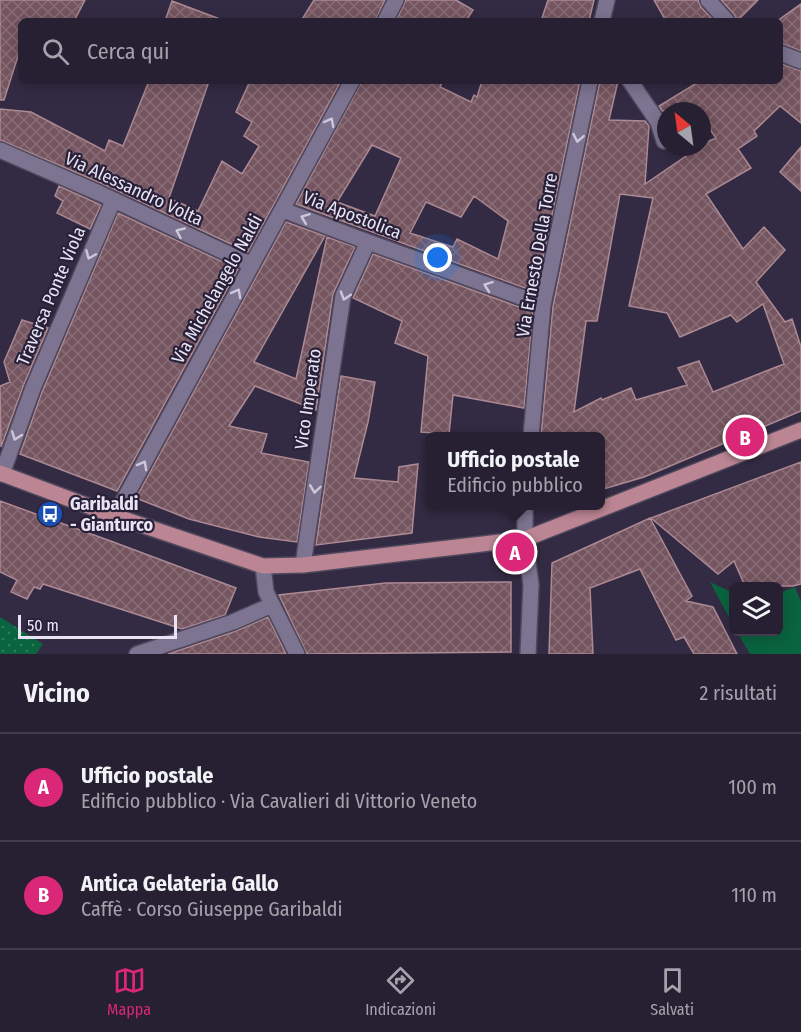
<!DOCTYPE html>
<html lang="it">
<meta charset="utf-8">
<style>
:root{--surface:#262032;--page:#322d3e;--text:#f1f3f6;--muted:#a4a3ac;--line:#423e4d;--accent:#db2777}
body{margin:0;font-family:"Fira Sans Condensed",sans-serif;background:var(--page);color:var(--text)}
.controls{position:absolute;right:18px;bottom:18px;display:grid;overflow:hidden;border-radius:9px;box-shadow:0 3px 15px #0003}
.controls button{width:54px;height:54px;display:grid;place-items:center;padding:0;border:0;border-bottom:2px solid var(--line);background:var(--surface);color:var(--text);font:30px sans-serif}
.compass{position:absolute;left:657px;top:102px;width:54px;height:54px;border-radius:50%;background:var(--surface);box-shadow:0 3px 15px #0003;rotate:331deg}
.scale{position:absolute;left:18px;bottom:15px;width:159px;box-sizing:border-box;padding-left:6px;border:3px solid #e8e4f4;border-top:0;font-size:16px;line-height:21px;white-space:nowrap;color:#e8e4f4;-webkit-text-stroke:4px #292139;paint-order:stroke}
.you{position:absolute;left:438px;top:258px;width:21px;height:21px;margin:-15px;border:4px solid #fff;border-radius:50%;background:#1a73e8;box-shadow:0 0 0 9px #1a73e833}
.badge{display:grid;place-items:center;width:39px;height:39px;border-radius:50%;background:var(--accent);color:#fff;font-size:20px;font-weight:700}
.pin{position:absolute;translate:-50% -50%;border:3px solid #fff;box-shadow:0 2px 6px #0006}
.popup{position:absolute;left:425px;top:432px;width:180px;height:78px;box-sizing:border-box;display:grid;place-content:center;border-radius:9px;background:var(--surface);filter:drop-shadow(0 2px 4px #0005);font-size:20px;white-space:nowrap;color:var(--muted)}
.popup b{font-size:22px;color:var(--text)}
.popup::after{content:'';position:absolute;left:50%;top:100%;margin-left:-12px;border:12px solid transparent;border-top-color:var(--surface)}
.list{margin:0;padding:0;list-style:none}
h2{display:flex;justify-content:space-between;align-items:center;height:78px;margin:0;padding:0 24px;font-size:26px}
h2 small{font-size:20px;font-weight:400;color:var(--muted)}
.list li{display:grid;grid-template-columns:39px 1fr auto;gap:18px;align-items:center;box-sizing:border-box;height:108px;padding:0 24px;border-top:2px solid var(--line)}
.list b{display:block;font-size:22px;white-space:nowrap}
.list p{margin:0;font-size:20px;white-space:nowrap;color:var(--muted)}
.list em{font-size:20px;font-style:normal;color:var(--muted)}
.icon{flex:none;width:33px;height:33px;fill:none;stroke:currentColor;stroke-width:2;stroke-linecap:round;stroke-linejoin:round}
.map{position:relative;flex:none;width:801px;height:654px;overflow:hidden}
.search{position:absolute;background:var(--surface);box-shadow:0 3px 15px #0003;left:18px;right:18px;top:18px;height:66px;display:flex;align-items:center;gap:15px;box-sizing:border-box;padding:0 21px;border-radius:9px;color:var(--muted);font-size:22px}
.sheet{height:294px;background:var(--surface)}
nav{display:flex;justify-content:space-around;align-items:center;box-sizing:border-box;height:84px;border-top:2px solid var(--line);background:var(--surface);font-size:16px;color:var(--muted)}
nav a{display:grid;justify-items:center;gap:3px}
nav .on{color:var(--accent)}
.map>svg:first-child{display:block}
</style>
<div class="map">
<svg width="801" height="654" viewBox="0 0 801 654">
<defs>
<pattern id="garden-dots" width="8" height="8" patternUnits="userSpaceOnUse" patternTransform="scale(1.5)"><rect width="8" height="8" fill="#0a6440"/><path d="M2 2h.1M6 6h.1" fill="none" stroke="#2e7a5c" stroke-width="1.8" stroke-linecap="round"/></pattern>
<pattern id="building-cross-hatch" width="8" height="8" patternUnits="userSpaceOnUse" patternTransform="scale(1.5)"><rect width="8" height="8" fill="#75555f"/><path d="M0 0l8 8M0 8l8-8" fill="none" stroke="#896d77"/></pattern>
</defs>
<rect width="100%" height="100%" fill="#332b43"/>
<!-- park -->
<path fill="#0a6440" d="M710,582L733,593V625Z
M795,587L801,602V654H750L737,632H778L779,593Z"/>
<!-- garden -->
<path fill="url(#garden-dots)" d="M0,617L43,644L36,654H0Z"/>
<!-- building -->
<path fill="url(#building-cross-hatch)" stroke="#ac8993" stroke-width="1.5" fill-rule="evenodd" d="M0,0H85L74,21H21V53H19L4,100H0Z
M314,0H385L375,21H301Z
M406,0H456L473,10L466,21H396Z
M548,0H594L589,21H541Z
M654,0H698L701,7L714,21H666Z
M721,0H758L737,21L734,14Z
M172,1L220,19V21H165Z
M801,4V51L780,43V19Z
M780,63L801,71V123L780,106L754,131L757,136L738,149L751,168L706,194L743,249L764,227L785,250L756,282L785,322L792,319L801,347V411L644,477L600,490V436H541L553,306L600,81H618L609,120L645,121L649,126L645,184L686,156L684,153L696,147H702V144L716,138L702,118V111H662L659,106L700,81H780ZM620,194L653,198L629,306L667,313L680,337L731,315L737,322L763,304L784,364L713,392L699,361L678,368L687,385L636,400L631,388L602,400L601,398L574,412L586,321H597Z
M149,81H209L169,198L198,211L222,161L242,174L259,146L244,136L252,122L236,112L250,81H341L248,252L103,184L0,140V109L31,112L105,151L109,140L123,146Z
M362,81H443L440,87L471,102L474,95L477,97L482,81H580L536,292L296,204ZM372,145L401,158L375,216L337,202ZM474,196L508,221L498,259L457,239L453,247L410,233L426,202L461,217Z
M801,147V191L780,172Z
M59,186L101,205L90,229L57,213L63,201L55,196Z
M118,213L238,269L117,491L20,454L42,392Z
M286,222L325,236L254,362L296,379L327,237L355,247L333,294L316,410L255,386L229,426L267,434L261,453L309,462L297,542L259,537L189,519L136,498Z
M373,254L533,312L524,408L453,395L449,434L421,432L428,356L395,343L402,321L353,298Z
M22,320L48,328L24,384L1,447L0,386L10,382L4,362Z
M341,376L375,382L368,422L354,478L398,482L399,467L418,464L412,533L316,545Z
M801,462V584L793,586H745L734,561L718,574L651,518Z
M0,501L116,543L236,588L225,615L182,629L43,584L40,589L34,587L27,599L11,592L17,580L0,572Z
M650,518L692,596L686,601L713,607L737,654H694L684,637L676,640L640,569L590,588L593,654H549L552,563Z
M511,582V652L307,654L279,595L386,583Z
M268,617L286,654H168L236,631Z"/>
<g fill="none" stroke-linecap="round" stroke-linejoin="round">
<!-- minor casing -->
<g stroke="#50495e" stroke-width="18">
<path id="minor" d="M708,0L727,21
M385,21L396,0
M602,21L607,0
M780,53L801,61
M630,81L658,122L664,141
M0,150L99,193L252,265
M283,210L368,242L543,305
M531,436L543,305L590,81
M2,474L33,388L113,201
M525,506V539L531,585L528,654
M115,516L352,81
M303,565L343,296L368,242
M263,566L266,592L297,654
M137,654L233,622L272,605"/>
</g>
<!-- primary casing -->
<g stroke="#50495e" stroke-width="18">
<path id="primary" d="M0,473L115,516L263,566L303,565L525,539L801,430"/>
</g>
<!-- minor -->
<use href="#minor" stroke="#7d7491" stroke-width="15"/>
<!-- primary -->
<use href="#primary" stroke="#bc8593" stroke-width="15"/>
</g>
<!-- one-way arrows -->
<defs><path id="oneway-chevron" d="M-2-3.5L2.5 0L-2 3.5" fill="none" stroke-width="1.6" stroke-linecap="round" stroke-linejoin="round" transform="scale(1.5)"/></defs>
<g stroke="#cdc8db">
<use href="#oneway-chevron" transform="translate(330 122) rotate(-62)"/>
<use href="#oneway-chevron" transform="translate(578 138) rotate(101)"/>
<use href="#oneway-chevron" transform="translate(305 218) rotate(-159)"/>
<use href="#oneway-chevron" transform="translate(180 232) rotate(-156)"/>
<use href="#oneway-chevron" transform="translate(90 255) rotate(113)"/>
<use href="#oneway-chevron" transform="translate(488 286) rotate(-160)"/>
<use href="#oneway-chevron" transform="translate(237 293) rotate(-61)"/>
<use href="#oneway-chevron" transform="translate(345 296) rotate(107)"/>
<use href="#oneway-chevron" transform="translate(16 436) rotate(110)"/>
<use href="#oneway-chevron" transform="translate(143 465) rotate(-61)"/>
<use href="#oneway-chevron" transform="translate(315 489) rotate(98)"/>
</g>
<!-- icons -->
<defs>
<g id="bus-disc" transform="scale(1.35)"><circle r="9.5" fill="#1a4fb4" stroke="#292139"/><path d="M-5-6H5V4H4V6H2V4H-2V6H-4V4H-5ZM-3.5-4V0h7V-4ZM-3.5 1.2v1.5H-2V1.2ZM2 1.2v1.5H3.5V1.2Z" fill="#fff"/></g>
</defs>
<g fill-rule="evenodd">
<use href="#bus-disc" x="50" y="514"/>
</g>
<g text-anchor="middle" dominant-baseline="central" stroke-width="4.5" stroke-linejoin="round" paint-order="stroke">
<!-- street labels -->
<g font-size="18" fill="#e8e4f4" stroke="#292139">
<text transform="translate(134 189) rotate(25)">Via Alessandro Volta</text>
<text transform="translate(352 215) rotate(21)">Via Apostolica</text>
<text transform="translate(537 255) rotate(-80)">Via Ernesto Della Torre</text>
<text transform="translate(217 289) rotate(-61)">Via Michelangelo Naldi</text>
<text transform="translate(51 296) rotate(-67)">Traversa Ponte Viola</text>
<text transform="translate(308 399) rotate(-82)">Vico Imperato</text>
</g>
<!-- poi labels -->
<g font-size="18" font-weight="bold" fill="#e8e4f4" stroke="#292139" text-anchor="start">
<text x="70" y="504">Garibaldi<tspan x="70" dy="21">- Gianturco</tspan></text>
</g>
</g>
</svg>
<div class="controls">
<button><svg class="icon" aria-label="layers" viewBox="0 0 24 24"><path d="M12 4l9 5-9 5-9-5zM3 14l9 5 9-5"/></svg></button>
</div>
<svg class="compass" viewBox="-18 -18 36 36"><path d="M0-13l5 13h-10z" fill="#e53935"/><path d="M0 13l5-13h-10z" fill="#a4a3ac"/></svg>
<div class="scale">50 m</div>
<div class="you"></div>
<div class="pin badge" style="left:515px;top:552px">A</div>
<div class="popup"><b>Ufficio postale</b>Edificio pubblico</div>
<div class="pin badge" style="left:745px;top:437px">B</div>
<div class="search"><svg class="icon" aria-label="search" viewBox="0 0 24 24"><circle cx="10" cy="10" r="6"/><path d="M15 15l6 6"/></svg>Cerca qui</div>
</div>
<section class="sheet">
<h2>Vicino<small>2 risultati</small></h2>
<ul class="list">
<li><span class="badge">A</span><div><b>Ufficio postale</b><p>Edificio pubblico · Via Cavalieri di Vittorio Veneto</p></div><em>100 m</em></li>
<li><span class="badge">B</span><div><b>Antica Gelateria Gallo</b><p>Caffè · Corso Giuseppe Garibaldi</p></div><em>110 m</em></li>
</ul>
</section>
<nav>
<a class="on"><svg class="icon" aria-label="map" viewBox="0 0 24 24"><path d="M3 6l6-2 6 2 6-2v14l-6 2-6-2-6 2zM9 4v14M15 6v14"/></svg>Mappa</a>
<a><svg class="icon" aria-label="directions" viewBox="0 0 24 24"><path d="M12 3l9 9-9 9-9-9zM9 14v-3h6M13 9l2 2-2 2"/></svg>Indicazioni</a>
<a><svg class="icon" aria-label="saved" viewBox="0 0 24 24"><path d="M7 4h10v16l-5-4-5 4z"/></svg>Salvati</a>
</nav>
